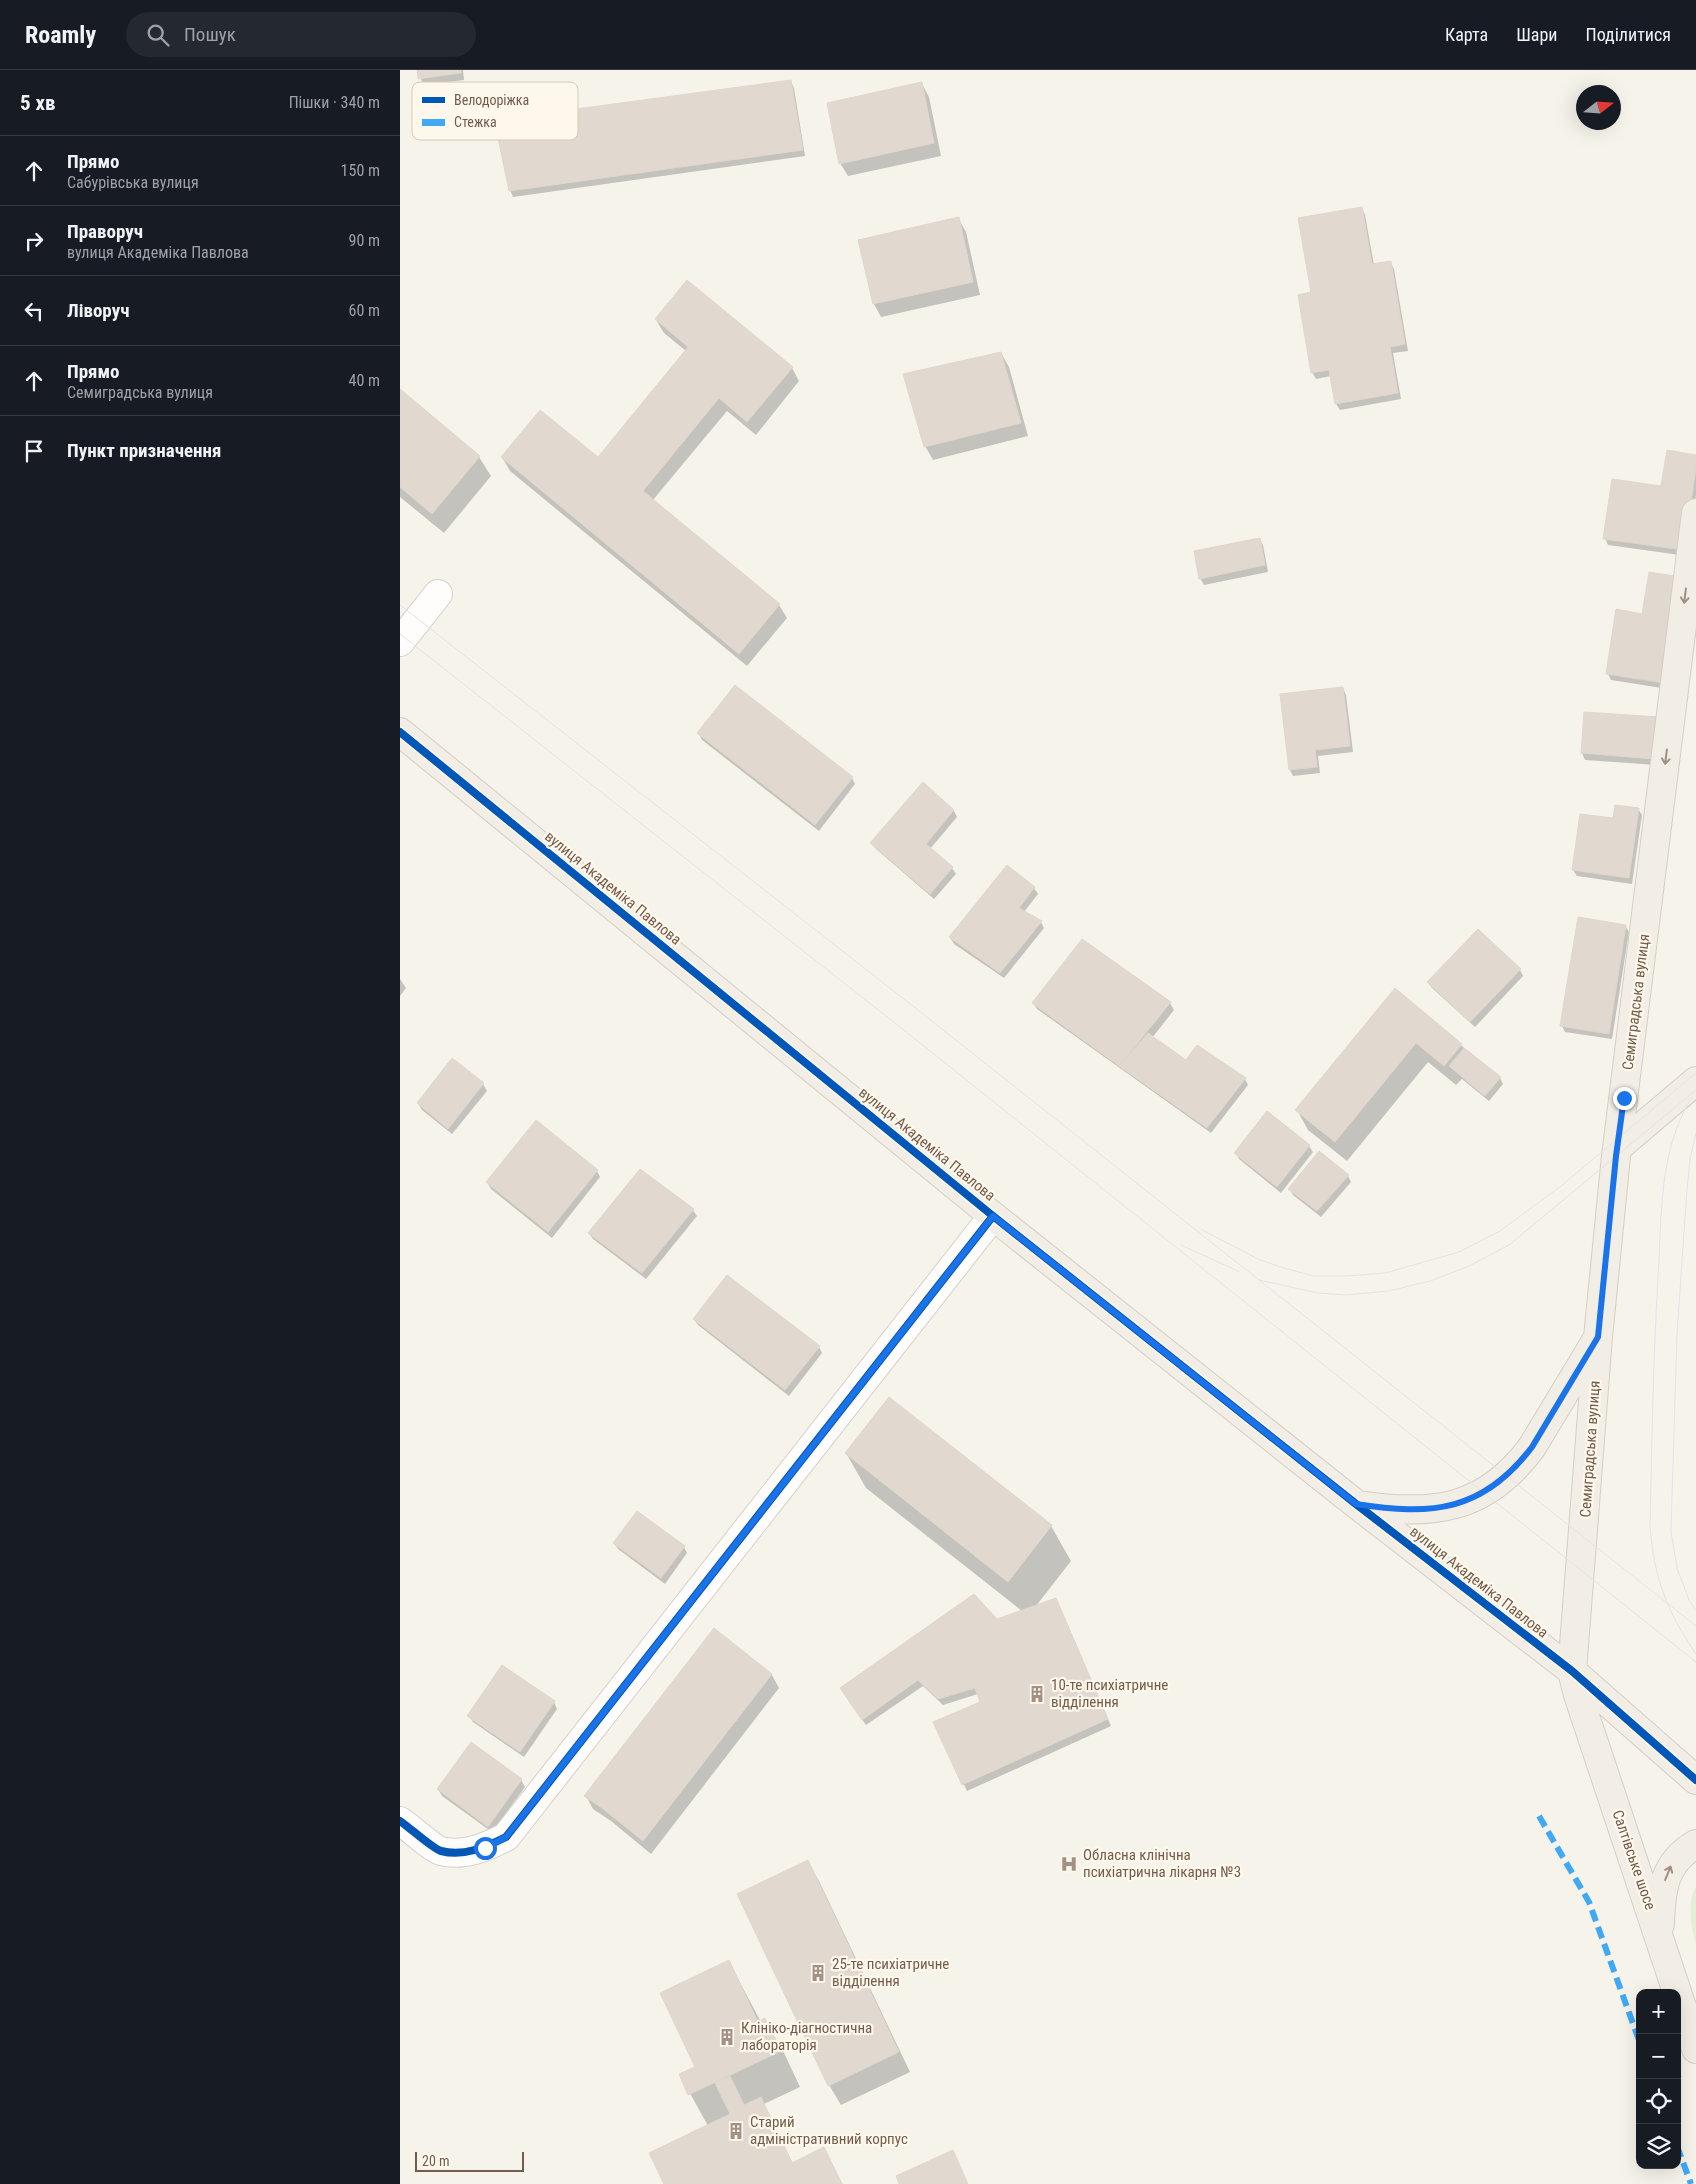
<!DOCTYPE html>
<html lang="uk">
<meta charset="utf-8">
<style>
:root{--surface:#171b24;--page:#242831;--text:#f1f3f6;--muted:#9ea1a6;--line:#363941}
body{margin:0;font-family:"Roboto Condensed",sans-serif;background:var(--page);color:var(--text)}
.controls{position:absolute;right:15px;bottom:15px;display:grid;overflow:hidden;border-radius:10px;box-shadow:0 5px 20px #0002}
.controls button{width:45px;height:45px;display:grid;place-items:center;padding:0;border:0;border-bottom:1px solid var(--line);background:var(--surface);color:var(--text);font:25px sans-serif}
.compass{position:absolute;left:1176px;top:15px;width:45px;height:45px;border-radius:50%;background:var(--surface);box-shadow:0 5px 20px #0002;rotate:73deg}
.scale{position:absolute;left:15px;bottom:12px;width:109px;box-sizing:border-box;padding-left:5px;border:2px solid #745c4c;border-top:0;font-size:14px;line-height:18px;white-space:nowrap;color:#745c4c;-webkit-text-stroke:4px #fef8ec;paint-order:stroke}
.stop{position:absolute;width:15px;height:15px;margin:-11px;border:4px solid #1a73e8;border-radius:50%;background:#fff}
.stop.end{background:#1a73e8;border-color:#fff;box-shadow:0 1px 5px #0008}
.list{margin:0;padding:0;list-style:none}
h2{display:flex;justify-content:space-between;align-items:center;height:65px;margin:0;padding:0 20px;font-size:21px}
h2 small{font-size:16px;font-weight:400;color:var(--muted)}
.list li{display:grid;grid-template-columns:32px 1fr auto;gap:15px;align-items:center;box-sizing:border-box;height:70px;padding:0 20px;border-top:1px solid var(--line)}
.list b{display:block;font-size:19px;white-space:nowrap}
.list p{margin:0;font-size:16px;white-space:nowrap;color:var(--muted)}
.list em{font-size:16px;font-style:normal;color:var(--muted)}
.icon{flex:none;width:28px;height:28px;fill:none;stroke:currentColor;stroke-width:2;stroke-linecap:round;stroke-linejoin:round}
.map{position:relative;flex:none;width:1296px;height:2114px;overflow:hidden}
header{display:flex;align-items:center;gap:30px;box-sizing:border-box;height:70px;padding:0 25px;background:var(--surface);border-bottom:1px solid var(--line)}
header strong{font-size:24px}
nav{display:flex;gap:28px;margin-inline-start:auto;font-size:18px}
.search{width:350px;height:45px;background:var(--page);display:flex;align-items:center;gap:12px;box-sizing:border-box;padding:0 18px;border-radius:28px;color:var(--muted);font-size:19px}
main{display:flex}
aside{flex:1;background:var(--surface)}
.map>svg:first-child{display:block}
</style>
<header>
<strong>Roamly</strong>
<div class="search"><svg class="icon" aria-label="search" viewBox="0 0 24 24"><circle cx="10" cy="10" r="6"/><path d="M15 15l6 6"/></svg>Пошук</div>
<nav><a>Карта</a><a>Шари</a><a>Поділитися</a></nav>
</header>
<main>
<aside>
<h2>5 хв<small>Пішки · 340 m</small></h2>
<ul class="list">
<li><svg class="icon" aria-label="ahead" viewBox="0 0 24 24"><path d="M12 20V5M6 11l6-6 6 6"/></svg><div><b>Прямо</b><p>Сабурівська вулиця</p></div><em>150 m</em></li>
<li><svg class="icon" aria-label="right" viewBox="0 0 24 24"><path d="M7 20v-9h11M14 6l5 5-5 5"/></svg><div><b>Праворуч</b><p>вулиця Академіка Павлова</p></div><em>90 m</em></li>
<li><svg class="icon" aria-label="left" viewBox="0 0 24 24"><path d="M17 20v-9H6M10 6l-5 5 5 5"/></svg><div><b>Ліворуч</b></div><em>60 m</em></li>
<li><svg class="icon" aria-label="ahead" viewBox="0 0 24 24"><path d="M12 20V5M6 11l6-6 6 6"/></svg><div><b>Прямо</b><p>Семиградська вулиця</p></div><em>40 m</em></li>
<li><svg class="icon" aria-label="arrive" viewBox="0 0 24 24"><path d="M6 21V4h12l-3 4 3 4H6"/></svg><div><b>Пункт призначення</b></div></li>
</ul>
</aside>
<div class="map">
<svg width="1296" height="2114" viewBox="0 0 1296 2114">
<rect width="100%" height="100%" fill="#f6f3eb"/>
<!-- green -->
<path fill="#e2eed6" d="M1296,1817V1876C1292,1859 1286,1833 1296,1817Z"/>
<!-- shadow -->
<path fill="#0003" d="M18,0H63L64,10L23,15Z
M391,12L394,18L405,86L113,127L110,120L140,17L144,23L149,44Z
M522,14L529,27L541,86L448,106L440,93Z
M962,138L965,145L974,195L990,192L994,199L1008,281L993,283L1001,329L940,340L936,334L931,306L916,309L912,302V223Z
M558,148L566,162L580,225L481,247L474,234Z
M256,250L392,298L399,311L356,365L327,341L253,430L379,535L387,548L347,596L110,401L102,387L198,389L286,281L264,263Z
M601,283L609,297L628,366L533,390L525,376Z
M0,320L79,387L91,406L44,463L0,427Z
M1296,386V425L1287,486L1208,475L1205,468Z
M859,469L863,475L868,502L804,515L800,508Z
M1243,545L1268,619L1211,610L1208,604Z
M943,618L946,625L953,682L918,686L920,703L893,706L890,700Z
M1185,643L1257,648V695L1185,690L1182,683Z
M299,664L452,708L455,714L419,761L302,670Z
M523,714L554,741L557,747L530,779L552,798L556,804L534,829L476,779L472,773Z
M1238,739L1242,745L1232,814L1177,806L1173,800L1214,750Z
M634,818L638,824L624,842L641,852L644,858L604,908L554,874L550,867Z
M1225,856L1229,862L1212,969L1165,962L1162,956Z
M683,870L770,933L774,940L752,968L786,992L845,1009L848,1015L811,1063L637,939L633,933Z
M1120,900L1123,906L1075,957L1032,918L1028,912Z
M0,909L6,918L0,926Z
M995,920L1100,1008L1103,1014L1089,1031L1062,1009L1056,1015L1028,992L947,1091L908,1060L897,1040Z
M83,1014L87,1021L52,1064L22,1040L18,1033Z
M867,1043L909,1076L913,1082L881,1123L839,1089L836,1083Z
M197,1101L200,1107L152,1168L91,1119L87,1112Z
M948,1106L951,1112L921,1147L893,1125L890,1119Z
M293,1140L297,1146L246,1209L193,1169L189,1163Z
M294,1249L419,1277L422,1283L389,1326L298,1255Z
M446,1383L651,1456L671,1491L636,1536L659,1535L711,1656L567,1721L535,1653L582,1633L578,1624L543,1635L523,1616L466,1655L445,1625L597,1550L622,1541L466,1418Z
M214,1473L284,1477L287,1483L265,1514L218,1479Z
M314,1560L372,1605L379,1618L251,1784L211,1751L193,1739L186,1726Z
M154,1632L157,1639L124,1687L73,1652L69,1646Z
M71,1674L121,1710L125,1717L92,1762L42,1726L38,1719Z
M407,1791L419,1811L510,2002L441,2035L429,2015Z
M329,1892L361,1952L365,1950L385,1985L400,2017L364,2034L393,2094L424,2079L442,2114H265L308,2056L280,2005L296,1998Z"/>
<!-- building -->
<path fill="#e1d9d0" stroke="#dfd7cd" d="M17,0H61V3L18,9Z
M391,10L403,80L109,121L89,24L141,15L147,43Z
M522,12L534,73L439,94L427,33Z
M962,137L972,194L991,191L1005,274L990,277L998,323L935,334L929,300L911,303L898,225L911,222L898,148Z
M559,147L573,212L473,234L458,170Z
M287,210L393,297L347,352L319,328L243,421L380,534L339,584L101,387L140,340L198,387L288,277L255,249Z
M601,282L621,353L524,377L503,304Z
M0,319L80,386L32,444L0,417Z
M1267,380L1296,385V398L1284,480L1203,469L1212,409L1261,416Z
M860,468L865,495L799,509L794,481Z
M1249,502L1281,507L1265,613L1206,604L1216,539L1242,544Z
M335,615L453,707L415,755L297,663Z
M943,617L950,676L915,680L917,697L889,700L880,624Z
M1184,642L1258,647L1254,689L1181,683Z
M523,712L554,740L526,774L553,797L530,824L470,773Z
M1215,735L1239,738L1229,808L1172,800L1180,744L1213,748Z
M607,795L635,817L619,838L642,851L600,903L549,867Z
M1178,847L1226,855L1209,964L1160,956Z
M1078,859L1121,899L1070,952L1027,912Z
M682,869L771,932L719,996L632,933Z
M995,918L1062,974L1044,996L1016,973L935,1072L895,1040Z
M748,963L786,990L797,975L846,1008L807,1058L719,996Z
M1064,978L1101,1007L1085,1026L1049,996Z
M52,988L84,1013L48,1059L17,1033Z
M867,1041L910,1075L877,1117L834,1083Z
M136,1050L198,1100L148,1162L86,1112Z
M919,1081L949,1105L917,1141L888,1119Z
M240,1099L294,1139L242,1203L188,1163Z
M327,1205L420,1276L385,1320L293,1249Z
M489,1327L652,1455L608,1512L445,1383Z
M237,1441L285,1476L261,1508L213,1473Z
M574,1524L597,1549L656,1528L708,1649L562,1715L533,1652L580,1632L575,1618L538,1629L518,1610L462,1650L440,1618Z
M314,1558L372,1604L243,1771L202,1738L184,1726Z
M102,1595L155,1631L120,1682L67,1646Z
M71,1672L122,1709L88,1757L37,1719Z
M408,1790L499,1982L428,2016L337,1824Z
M329,1890L358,1952L365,1948L381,1981L288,2025L279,2004L295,1997L260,1923Z
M330,2006L344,2035L361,2027L392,2093L424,2077L442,2114H264L249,2083L330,2044L315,2013Z
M553,2080L568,2114H499L496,2106Z"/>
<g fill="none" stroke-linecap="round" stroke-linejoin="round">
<!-- minor casing -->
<g stroke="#d6d0c9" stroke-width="30">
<path id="minor" d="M0,572L38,524
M0,1751C9,1757 33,1779 41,1781C64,1787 86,1777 106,1767L593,1146"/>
</g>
<!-- major casing -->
<g stroke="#d5cec6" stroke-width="30">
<path id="major" d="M1296,443L1216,1086L1198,1267L1172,1601L1178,1625L1296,1979
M0,662L593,1146L956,1434L1172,1601L1296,1710
M1217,1078L1296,1011
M958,1435C1032,1446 1085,1441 1132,1377L1196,1271
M1260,1854C1261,1820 1264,1792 1296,1774"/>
</g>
<!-- minor -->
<use href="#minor" stroke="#fefdfc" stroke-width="28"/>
<!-- major -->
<use href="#major" stroke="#f2eee5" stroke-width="28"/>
<!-- tram -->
<path stroke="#e5e2e5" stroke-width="1" d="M0,535L523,944L1296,1556
M0,564L505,961L1296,1592
M1292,1027C1258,1081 1262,1147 1258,1208C1253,1290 1252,1373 1250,1455C1253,1505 1267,1542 1296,1584
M1296,1063L1290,1089L1287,1119L1277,1264L1271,1461L1277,1498L1289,1530L1296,1541
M802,1160L860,1190L884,1198L914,1206H947L985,1203L1059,1182L1100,1161L1161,1116L1296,1003
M781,1175L840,1202
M859,1210L918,1223L946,1225L989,1221L1030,1211L1069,1196L1109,1175L1296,1020"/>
<!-- quiet -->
<path stroke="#3fa9f5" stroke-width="6" stroke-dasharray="12 6" stroke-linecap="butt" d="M1139,1746L1189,1832L1240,1973
M1277,2076L1291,2114"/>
<!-- cycleway casing -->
<g stroke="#fef8ec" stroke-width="11">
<path id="cycleway" d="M0,662L593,1146L956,1434L1172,1601L1296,1710
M0,1751C9,1757 33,1779 41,1781C64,1787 86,1777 106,1767L593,1146"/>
</g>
<!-- cycleway -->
<use href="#cycleway" stroke="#0057b8" stroke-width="8"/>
</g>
<!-- one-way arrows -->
<defs><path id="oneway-shaft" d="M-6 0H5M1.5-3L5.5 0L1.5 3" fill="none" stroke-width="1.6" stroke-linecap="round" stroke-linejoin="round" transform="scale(1.25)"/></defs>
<g stroke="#a08f82">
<use href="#oneway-shaft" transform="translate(1285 526) rotate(97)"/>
<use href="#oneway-shaft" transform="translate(1266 687) rotate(97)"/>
<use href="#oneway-shaft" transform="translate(1268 1803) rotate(-68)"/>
</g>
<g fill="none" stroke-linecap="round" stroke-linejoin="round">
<!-- route -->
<path stroke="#1a73e8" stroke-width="6" d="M85,1778L106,1767L593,1146L956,1434C1031,1446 1083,1442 1132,1377L1198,1267L1216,1086L1224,1028"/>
</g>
<!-- icons -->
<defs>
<g id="building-bare" transform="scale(1.35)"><path d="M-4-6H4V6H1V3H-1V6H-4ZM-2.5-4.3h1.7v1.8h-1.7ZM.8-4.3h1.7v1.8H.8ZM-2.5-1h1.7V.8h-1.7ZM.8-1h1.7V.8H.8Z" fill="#a29184" stroke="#fef8ec" stroke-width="2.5" paint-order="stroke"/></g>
<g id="hospital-bare" transform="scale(1.35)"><path d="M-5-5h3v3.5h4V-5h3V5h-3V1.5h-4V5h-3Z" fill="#a29184" stroke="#fef8ec" stroke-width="2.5" paint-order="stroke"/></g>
</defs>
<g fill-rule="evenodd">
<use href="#building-bare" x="637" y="1624"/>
<use href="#hospital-bare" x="669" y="1794"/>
<use href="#building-bare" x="418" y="1903"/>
<use href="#building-bare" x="327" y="1967"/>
<use href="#building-bare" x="336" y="2061"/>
</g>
<g text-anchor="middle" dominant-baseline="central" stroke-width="4.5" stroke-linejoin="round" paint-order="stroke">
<!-- street labels -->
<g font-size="15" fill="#745c4c" stroke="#fef8ec">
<text transform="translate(213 818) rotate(39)">вулиця Академіка Павлова</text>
<text transform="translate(1236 932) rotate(-83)">Семиградська вулиця</text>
<text transform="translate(527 1074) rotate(39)">вулиця Академіка Павлова</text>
<text transform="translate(1190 1379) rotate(-86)">Семиградська вулиця</text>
<text transform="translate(1079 1512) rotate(38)">вулиця Академіка Павлова</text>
<text transform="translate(1234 1790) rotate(71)">Салтівське шосе</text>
</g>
<!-- poi labels -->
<g font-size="15" fill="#745c4c" stroke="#fef8ec" text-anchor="start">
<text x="651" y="1615">10-те психіатричне<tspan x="651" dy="17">відділення</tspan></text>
<text x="683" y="1785">Обласна клінічна<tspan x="683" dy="17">психіатрична лікарня №3</tspan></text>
<text x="432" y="1894">25-те психіатричне<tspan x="432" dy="17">відділення</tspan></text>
<text x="341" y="1958">Клініко-діагностична<tspan x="341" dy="17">лабораторія</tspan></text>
<text x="350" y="2052">Старий<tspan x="350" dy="17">адміністративний корпус</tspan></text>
</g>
</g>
<!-- legend -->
<rect x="12" y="12" width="166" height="58" rx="8" fill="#fef8ec" stroke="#d5c9bc" stroke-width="1"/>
<rect x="22" y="27" width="23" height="6" fill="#0057b8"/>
<rect x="22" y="49" width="23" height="7" fill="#3fa9f5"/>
<g font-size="14" fill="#745c4c">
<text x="54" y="35">Велодоріжка</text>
<text x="54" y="57">Стежка</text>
</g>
</svg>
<div class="controls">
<button>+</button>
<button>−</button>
<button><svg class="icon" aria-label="locate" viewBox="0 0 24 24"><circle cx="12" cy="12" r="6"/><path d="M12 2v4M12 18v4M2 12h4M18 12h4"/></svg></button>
<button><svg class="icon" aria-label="layers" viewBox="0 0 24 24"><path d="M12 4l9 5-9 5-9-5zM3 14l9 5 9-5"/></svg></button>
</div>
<svg class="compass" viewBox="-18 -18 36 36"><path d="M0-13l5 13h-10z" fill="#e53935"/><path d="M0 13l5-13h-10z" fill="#9ea1a6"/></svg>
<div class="scale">20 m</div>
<div class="stop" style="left:85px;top:1778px"></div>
<div class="stop end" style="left:1224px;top:1028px"></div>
</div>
</main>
